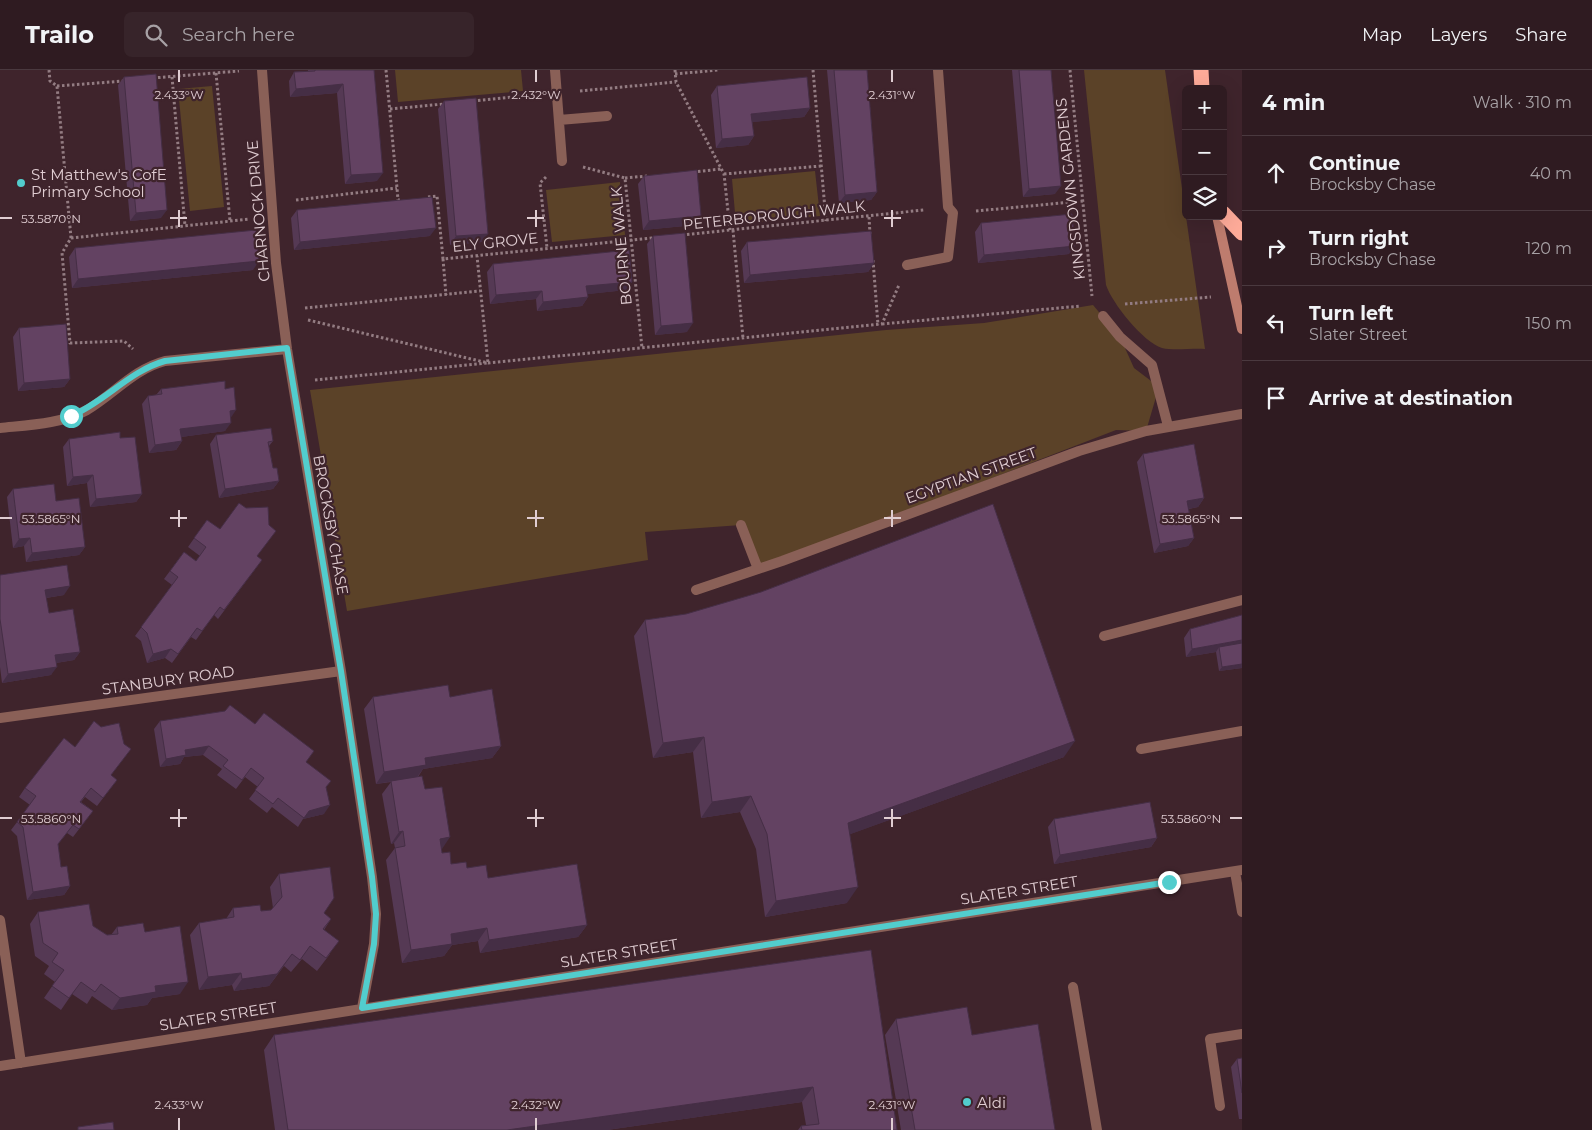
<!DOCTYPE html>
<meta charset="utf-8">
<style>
:root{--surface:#2f1b21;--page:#37242a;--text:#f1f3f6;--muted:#a7a1a5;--line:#4a393f}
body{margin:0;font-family:Montserrat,sans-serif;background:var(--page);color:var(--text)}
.controls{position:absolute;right:15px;top:15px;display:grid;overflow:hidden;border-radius:8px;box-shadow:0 5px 20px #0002}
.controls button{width:45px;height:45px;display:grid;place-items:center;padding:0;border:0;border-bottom:1px solid var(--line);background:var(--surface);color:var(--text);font:25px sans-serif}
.stop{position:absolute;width:15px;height:15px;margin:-11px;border:4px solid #52cdcd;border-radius:50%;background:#fff}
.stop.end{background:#52cdcd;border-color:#fff;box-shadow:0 1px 5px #0008}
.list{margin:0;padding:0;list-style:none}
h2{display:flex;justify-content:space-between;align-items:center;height:65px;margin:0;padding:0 20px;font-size:21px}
h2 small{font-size:16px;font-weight:400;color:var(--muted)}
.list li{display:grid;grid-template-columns:32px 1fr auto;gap:15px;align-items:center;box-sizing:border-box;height:75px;padding:0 20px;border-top:1px solid var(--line)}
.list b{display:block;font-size:19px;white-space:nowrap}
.list p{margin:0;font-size:16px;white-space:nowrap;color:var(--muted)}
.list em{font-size:16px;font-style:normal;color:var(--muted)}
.icon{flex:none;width:28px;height:28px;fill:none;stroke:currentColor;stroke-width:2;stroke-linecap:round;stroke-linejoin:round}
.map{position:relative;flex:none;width:1242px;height:1060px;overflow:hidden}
header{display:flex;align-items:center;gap:30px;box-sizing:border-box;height:70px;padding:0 25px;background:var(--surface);border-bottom:1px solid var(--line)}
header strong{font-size:24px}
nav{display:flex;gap:28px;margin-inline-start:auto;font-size:18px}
.search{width:350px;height:45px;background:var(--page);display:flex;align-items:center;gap:12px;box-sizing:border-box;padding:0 18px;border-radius:8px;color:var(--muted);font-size:19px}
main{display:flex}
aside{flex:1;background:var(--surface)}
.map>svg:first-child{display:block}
</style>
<header>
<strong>Trailo</strong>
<div class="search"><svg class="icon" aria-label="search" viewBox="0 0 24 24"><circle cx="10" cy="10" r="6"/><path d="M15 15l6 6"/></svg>Search here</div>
<nav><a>Map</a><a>Layers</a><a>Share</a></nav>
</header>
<main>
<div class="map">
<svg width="1242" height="1060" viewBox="0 0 1242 1060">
<rect width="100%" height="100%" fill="#3f242c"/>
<!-- green -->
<path fill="#5b4228" d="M395,0H521L523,21L398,32Z
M1084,0H1165L1205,279C1192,278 1174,281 1162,278C1143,272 1112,233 1106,215Z
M212,16L224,137L190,141L178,19Z
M815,101L820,146L736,154L732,109Z
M620,112L625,165L552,172L546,120Z
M1093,235L1120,267L1134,298L1159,317L1146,361L1116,360L758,499L741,455L645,462L648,490L347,541L310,320L886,260L984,253Z"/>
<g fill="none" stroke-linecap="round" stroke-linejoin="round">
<!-- path -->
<path stroke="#937c82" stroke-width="3" stroke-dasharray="2.5 2.5" stroke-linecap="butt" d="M49,0L50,11L57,16L71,168L62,183L70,273L124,271L133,279
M386,0L397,118L398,130H402
M675,0L676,12L724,104L730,160
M813,0L826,151
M1070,0L1092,226
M216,3L230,151
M675,4L718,0
M172,7L185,156
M153,8L239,1
M57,16L124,11
M580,21L676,12
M473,31L534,25
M390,39L444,34
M583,97L625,108L642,278
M693,102L721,99
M724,104L821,96
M546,107L540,113L547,178
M625,108L647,106
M428,127L437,126L443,189L653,168
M296,130L397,118
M976,141L1083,131
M869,147L870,164
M733,160L743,268
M682,165L924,140
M71,168L250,149
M443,189L446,225
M873,190L878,255
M1125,234L1211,227
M305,238L480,221
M308,250L488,293L882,254L899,215
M882,254L1081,236
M315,310L488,293L477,186"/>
<!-- lane -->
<path stroke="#8a6057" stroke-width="10" d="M1103,246L1120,267L1152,295L1168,356
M741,455L758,499
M696,520L782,491L1079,381L1146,361L1242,344
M1104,566L1242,530
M1141,679L1242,661
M1235,802L1242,842
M1073,917L1097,1060
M1220,1036L1210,969L1242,964"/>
<!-- street -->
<path stroke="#8a6057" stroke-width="10" d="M262,0L276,193L287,279L341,601L372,807L376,844L374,874L362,938
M555,0L562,91
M559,50L607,46
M907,195L948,187L953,143L948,137L938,0
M0,358C29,355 61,354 87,340C114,324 134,299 165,291L287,279
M0,648L341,601
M0,850L21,993
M0,996L1242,800"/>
<!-- secondary -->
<path stroke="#be7c6e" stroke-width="10" d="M1217,146L1242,259"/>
<!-- highway -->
<path stroke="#feab99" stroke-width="15" d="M1201,0L1202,19
M1223,143L1242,163"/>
</g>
<!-- wall -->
<path fill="#553954" d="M308,0H374L377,111L345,114L337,23L290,27L289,11L294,2L308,1Z
M827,0H867L877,122L871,130L839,133Z
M1012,0H1051L1055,124L1023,127Z
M124,7L161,148L130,151L118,15Z
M717,16L810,38L804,47L752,52L754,66L748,75L716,78L711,25Z
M444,31L482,172L450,175L438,39Z
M644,106L701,146L695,155L643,160L638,114Z
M297,140L430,166L294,180L291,148Z
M981,153L1069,184L978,193L975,162Z
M653,166L687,262L655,265L647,174Z
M747,172L874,193L868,202L744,213L741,181Z
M75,178L253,200L72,218L69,187Z
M493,194L632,212L626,220L587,224L588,227L582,236L537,241L536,229L490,234L487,202Z
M19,258L70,309L64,317L18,321L13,267Z
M161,319H225L230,348L225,361L181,367L182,371L176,380L149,383L142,334L148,326L156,325Z
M216,365L273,371L269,376L273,398L279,411L273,419L219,428L210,374Z
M120,368L142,424L136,432L90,437L87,413L67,416L63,377L69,369Z
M1143,384L1204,428L1198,437L1189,439L1194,468L1188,476L1154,483L1137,392Z
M13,419L56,431L85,477L79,485L26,492L24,476L13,478L7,427Z
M207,450L262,490L218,549L214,545L196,570L191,567L172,593L165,588L147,593L141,571L135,566L172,515L164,509L184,482L196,491L200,486L188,477Z
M0,505L64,525L46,528L49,543L80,582L74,590L56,593L51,605L2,613L0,597Z
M686,544L1064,687L850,764L847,833L765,847L756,779L740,742L701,748L693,682L653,688L634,566L645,550Z
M1242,545V598L1219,601L1216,582L1186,587L1184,568L1190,559Z
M373,627H450L501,676L492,688L423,699L418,707L425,719L442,779V783L451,794L467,798L587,855L578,867L480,883L478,871L452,875L444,886L402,893L386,790L395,778L394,773L391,774L382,724L391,712L376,714L364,639Z
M160,651L306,692L326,718L324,744L303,749L298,757L272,737L267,743L249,729L258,717L245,707L236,719L217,705L222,699L203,685L184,687L180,694L160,697L154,659Z
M124,674L131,679L111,705L117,710L97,736L85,727L81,732L93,741L73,767L67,763L58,774L61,797L70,816L64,825L27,830L17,766L11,760L30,735L19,727L25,718L75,677Z
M1054,749L1157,768L1151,777L1054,794L1048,757Z
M279,804L331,849L324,860L330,884L317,901L302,889L291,902L284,896L269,916L234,921L232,915L199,920L190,865L199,853L226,849L233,838L261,841L271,840L273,838L270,817Z
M38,842L93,856L107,865H111L117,857L145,862L180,924L152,928L147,935L112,940L92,926L87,934L72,924L61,940L44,928L55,912L44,904L49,896L35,886L30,854Z
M871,880L897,1060H798L801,1056L806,1055L802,1032L607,1060H275L264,980L274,965Z
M896,949L972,965L1055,1060H901L885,965Z
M1242,988V1049H1239L1231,997L1237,989Z"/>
<!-- shaded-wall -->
<path fill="#452e45" d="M343,14L337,23L290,27L296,19Z
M810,38L804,47L745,53L751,44Z
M754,66L748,75L716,78L722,69Z
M383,103L377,111L345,114L351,105Z
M1061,116L1055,124L1023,127L1029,119Z
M877,122L871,130L839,133L845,125Z
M167,140L161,148L130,151L136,143Z
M701,146L695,155L643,160L649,151Z
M436,158L430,166L294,180L300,172Z
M488,164L482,172L450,175L456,166Z
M1075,176L1069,184L978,193L984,185Z
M259,191L253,200L72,218L78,209Z
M874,193L868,202L744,213L750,205Z
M632,212L626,220L580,225L586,216Z
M542,221L536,229L490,234L496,225Z
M588,227L582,236L537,241L543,232Z
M693,253L687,262L655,265L661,256Z
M70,309L64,317L18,321L24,313Z
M236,340L230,349V341Z
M231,353L225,361L174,368L180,359Z
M182,371L176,380L149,383L155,375Z
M93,405L87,413L67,416L73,407Z
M279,411L273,419L219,428L225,419Z
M142,424L136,432L90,437L96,429Z
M1204,428L1198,437L1182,440L1187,431Z
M30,468L24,476L13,478L19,469Z
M1194,468L1188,476L1154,483L1160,474Z
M85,477L79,485L26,492L32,483Z
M70,516L64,525L39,529L45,520Z
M1242,570V578L1219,577L1216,582L1186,587L1192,579Z
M171,579L165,588L147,593L153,584Z
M80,582L74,590L49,594L55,585Z
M1242,594V598L1219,601L1222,597Z
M57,597L51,605L2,613L8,604Z
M704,667L693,682L653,688L663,673Z
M1075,671L1064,687L837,769L848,753Z
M209,676L203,685L184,687L180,694L160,697L166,689L185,680Z
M501,676L492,688L423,699L417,707L376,714L384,702L425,688Z
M751,726L740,742L701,748L712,732Z
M330,735L324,744L303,749L309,741Z
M403,761L394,773L391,774L399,762Z
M450,767L442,779L431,781L440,769Z
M1157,768L1151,777L1054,794L1060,785Z
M70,816L64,825L27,830L33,822Z
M858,817L847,833L765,847L776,831Z
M587,855L578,867L480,883L489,870Z
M487,858L478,871L452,875L444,886L402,893L411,880L451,864Z
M292,884L269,916L234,921L242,909Z
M241,903L232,915L199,920L208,907Z
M188,912L180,924L152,928L147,935L112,940L120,928L155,916Z
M813,1017L802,1032L607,1060H507Z"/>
<!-- building -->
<path fill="#634262" stroke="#452e45" d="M315,0H374L383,103L351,105L343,14L296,19L294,2L315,1Z
M834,0H867L877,122L845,125Z
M1019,0H1051L1061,116L1029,119Z
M156,4L167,140L136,143L124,7Z
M807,7L810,38L751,44L754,66L722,69L717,16Z
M476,28L488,164L456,166L444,31Z
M697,100L701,146L649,151L644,106Z
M432,127L436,158L300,172L297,140Z
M1072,144L1075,176L984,185L981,153Z
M256,160L259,191L78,209L75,178Z
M871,161L874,193L750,205L747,172Z
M685,163L693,253L661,256L653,166Z
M629,180L632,212L586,216L588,227L543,232L542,221L496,225L493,194Z
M66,254L70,309L24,313L19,258Z
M225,311V319L234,317L236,340L230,341L231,353L180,359L182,371L155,375L148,326L162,324L161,319Z
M271,358L273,371L268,372L273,398H277L279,411L225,419L216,365Z
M120,362V368L135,367L142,424L96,429L93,405L73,407L69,369Z
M1194,374L1204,428L1187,431L1194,468L1160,474L1143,384Z
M54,414L56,431L79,428L85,477L32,483L30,468L19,469L13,419Z
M239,433L246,438L268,437L269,455L276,461L257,486L262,490L224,540L220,537L202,561L197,558L178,584L171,579L153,584L147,563L141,557L178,507L170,501L184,482L196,491L206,477L194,468L207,450L220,459Z
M993,434L1075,671L848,753L858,817L776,831L767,764L751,726L712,732L704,667L663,673L645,550L686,544L761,522Z
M67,495L70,516L45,520L49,543L73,539L80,582L55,585L57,597L8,604L0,549V505Z
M1242,545V570L1192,579L1190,559Z
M1242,573V594L1222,597L1219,577Z
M448,615L450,627L492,619L501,676L425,688L426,695L384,702L373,627Z
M230,635L255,654L264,643L314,681L306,692L331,711L326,717L330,735L309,741L304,748L278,728L273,734L255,720L264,708L251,698L242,710L223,696L228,690L209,676L185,680L186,685L166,689L160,651L225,641Z
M94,651L101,657L119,653L124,674L131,679L111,705L117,710L103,728L91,718L80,732L93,741L79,759L73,755L58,774L61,797L67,796L70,816L33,822L23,757L17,752L36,726L25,718L64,668L75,677Z
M422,706L425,719L442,717L450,767L440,769L442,783L450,782L451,794L466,792L467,798L486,795L488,808L577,794L587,855L489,870L487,858L451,864L452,874L411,880L395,778L405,776L403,761L399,762L391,711Z
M1150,732L1157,768L1060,785L1054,749Z
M330,797L334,828L324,843L331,849L323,859L339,871L326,888L310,876L300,890L292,884L277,904L242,909L241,903L208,907L199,853L234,847L233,838L260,835L261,841L271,840L282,827L279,804Z
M89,834L93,856L107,865L118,864L117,857L143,853L145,862L180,856L188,912L155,916L156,922L120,928L101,914L95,922L81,912L69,928L52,916L64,900L52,892L58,883L43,873L38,842Z
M871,880L897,1060H802L801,1056L819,1054L813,1017L507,1060H288L274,965Z
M967,937L972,965L1038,954L1055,1060H915L896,949Z
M1242,988V1023L1237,989Z
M113,1052L114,1060H78V1057Z"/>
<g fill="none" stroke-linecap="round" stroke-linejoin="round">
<!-- route -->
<path stroke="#52cdcd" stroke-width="6" d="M71,346C105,332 129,301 165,291L287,278L341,601L372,807L376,844L374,874L362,938L1169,812"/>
</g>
<!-- ticks -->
<path fill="none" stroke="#e0cdd2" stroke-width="2" d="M179,0V12M536,0V12M892,0V12M179,140V157M536,140V157M892,140V157M0,148H12M170,148H187M527,148H544M884,148H901M179,440V457M536,440V457M892,440V457M0,448H12M170,448H187M527,448H544M884,448H901M1230,448H1242M179,739V757M536,739V757M892,739V757M0,748H12M170,748H187M527,748H544M884,748H901M1230,748H1242M179,1048V1060M536,1048V1060M892,1048V1060"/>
<!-- markers -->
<g fill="#52cdcd" stroke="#3f242c" stroke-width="2">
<circle cx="21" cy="113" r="5"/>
<circle cx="967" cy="1032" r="5"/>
</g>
<g text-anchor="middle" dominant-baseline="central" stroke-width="4.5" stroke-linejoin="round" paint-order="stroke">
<!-- poi labels -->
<g font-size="15" fill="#e0cdd2" stroke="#3f242c" text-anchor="start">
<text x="31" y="104">St Matthew's CofE<tspan x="31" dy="17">Primary School</tspan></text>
<text x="977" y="1032">Aldi</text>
</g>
<!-- street labels -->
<g font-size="15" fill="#e0cdd2" stroke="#3f242c">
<text transform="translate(1070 119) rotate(-96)">KINGSDOWN GARDENS</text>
<text transform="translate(258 141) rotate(-95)">CHARNOCK DRIVE</text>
<text transform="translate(774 145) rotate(-6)">PETERBOROUGH WALK</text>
<text transform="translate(495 172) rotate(-6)">ELY GROVE</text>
<text transform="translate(621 176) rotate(-95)">BOURNE WALK</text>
<text transform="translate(971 405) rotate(-20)">EGYPTIAN STREET</text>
<text transform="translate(331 455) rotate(80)">BROCKSBY CHASE</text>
<text transform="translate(168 610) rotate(-8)">STANBURY ROAD</text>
<text transform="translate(1019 820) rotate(-9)">SLATER STREET</text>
<text transform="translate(619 883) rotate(-9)">SLATER STREET</text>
<text transform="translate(218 946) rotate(-9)">SLATER STREET</text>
</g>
</g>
<g font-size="12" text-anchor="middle" fill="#e0cdd2" stroke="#3f242c" stroke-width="4.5" stroke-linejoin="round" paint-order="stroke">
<text x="179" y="29">2.433°W</text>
<text x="536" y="29">2.432°W</text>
<text x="892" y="29">2.431°W</text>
<text x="51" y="153">53.5870°N</text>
<text x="51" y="453">53.5865°N</text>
<text x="1191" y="453">53.5865°N</text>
<text x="51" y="753">53.5860°N</text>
<text x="1191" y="753">53.5860°N</text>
<text x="179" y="1039">2.433°W</text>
<text x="536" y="1039">2.432°W</text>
<text x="892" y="1039">2.431°W</text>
</g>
</svg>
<div class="controls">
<button>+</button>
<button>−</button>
<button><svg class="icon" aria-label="layers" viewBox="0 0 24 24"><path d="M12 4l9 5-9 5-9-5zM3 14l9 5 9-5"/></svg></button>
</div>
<div class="stop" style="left:71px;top:346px"></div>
<div class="stop end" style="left:1169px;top:812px"></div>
</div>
<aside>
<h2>4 min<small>Walk · 310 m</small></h2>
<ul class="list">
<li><svg class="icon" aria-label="ahead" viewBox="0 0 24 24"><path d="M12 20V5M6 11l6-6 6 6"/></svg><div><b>Continue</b><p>Brocksby Chase</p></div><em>40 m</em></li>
<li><svg class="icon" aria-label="right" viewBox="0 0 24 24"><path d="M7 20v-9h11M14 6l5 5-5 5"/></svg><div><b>Turn right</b><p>Brocksby Chase</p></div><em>120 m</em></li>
<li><svg class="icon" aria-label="left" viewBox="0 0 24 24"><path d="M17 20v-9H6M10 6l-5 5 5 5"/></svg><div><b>Turn left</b><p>Slater Street</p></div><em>150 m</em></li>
<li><svg class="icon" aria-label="arrive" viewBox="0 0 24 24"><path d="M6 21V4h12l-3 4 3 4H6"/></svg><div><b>Arrive at destination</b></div></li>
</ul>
</aside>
</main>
